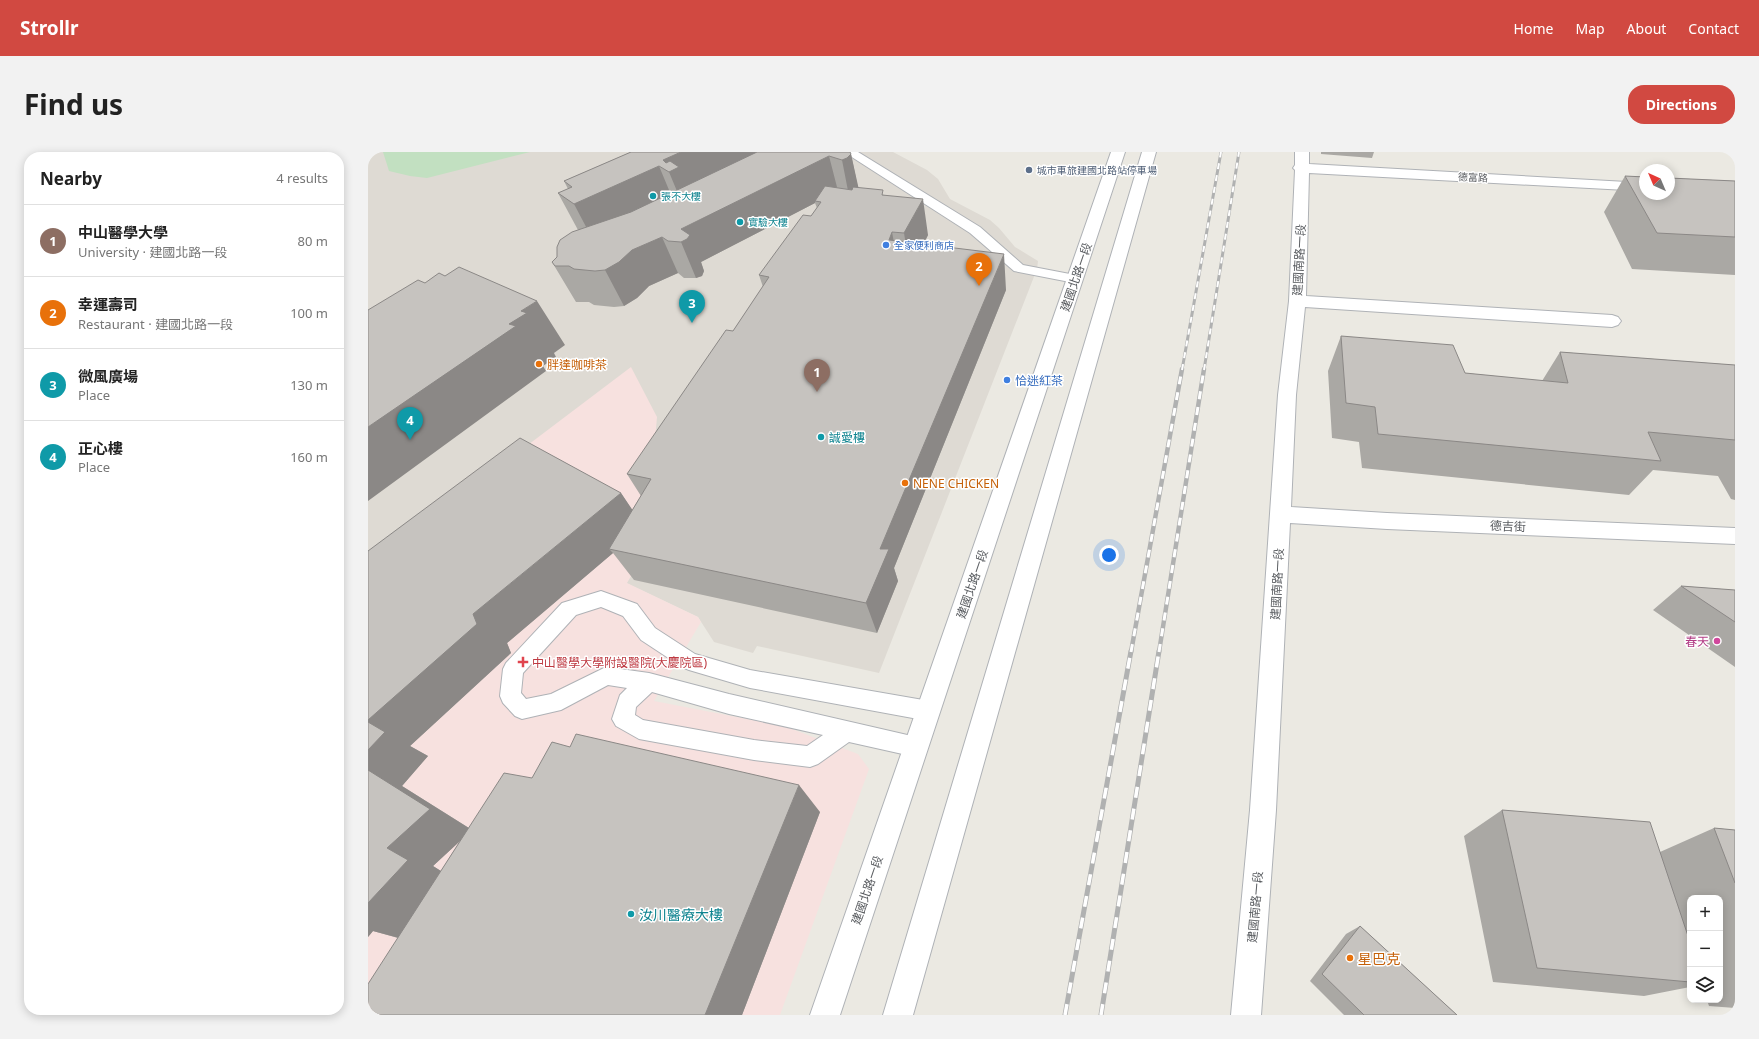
<!DOCTYPE html>
<meta charset="utf-8">
<style>
:root{--surface:#fff;--page:#f2f2f2;--text:#222;--muted:#767676;--line:#e0e0e0;--accent:#d14941}
body{margin:0;font-family:"Noto Sans","Noto Sans TC",sans-serif;background:var(--page);color:var(--text)}
.controls{position:absolute;right:12px;bottom:12px;display:grid;overflow:hidden;border-radius:8px;box-shadow:0 2px 10px #0003}
.controls button{width:36px;height:36px;display:grid;place-items:center;padding:0;border:0;border-bottom:1px solid var(--line);background:var(--surface);color:var(--text);font:20px sans-serif}
.compass{position:absolute;left:1271px;top:12px;width:36px;height:36px;border-radius:50%;background:var(--surface);box-shadow:0 2px 10px #0003;rotate:316deg}
.you{position:absolute;left:741px;top:403px;width:14px;height:14px;margin:-10px;border:3px solid #fff;border-radius:50%;background:#1a73e8;box-shadow:0 0 0 6px #1a73e833}
.badge{display:grid;place-items:center;width:26px;height:26px;border-radius:50%;background:var(--accent);color:#fff;font-size:13px;font-weight:700}
.pin{position:absolute;translate:-50% -33px;filter:drop-shadow(0 1px 2px #0008)}
.pin::after{content:'';position:absolute;top:21px;width:14px;height:12px;background:inherit;clip-path:polygon(0 0,100% 0,50% 100%)}
.list{margin:0;padding:0;list-style:none}
h2{display:flex;justify-content:space-between;align-items:center;height:52px;margin:0;padding:0 16px;font-size:17px}
h2 small{font-size:13px;font-weight:400;color:var(--muted)}
.list li{display:grid;grid-template-columns:26px 1fr auto;gap:12px;align-items:center;box-sizing:border-box;height:72px;padding:0 16px;border-top:1px solid var(--line)}
.list b{display:block;font-size:15px;white-space:nowrap}
.list p{margin:0;font-size:13px;white-space:nowrap;color:var(--muted)}
.list em{font-size:13px;font-style:normal;color:var(--muted)}
.icon{flex:none;width:22px;height:22px;fill:none;stroke:currentColor;stroke-width:2;stroke-linecap:round;stroke-linejoin:round}
.map{position:relative;flex:none;width:1367px;height:863px;overflow:hidden;border-radius:16px}
header{display:flex;align-items:center;gap:24px;box-sizing:border-box;height:56px;padding:0 20px;background:var(--accent);color:#fff}
header strong{font-size:19px}
nav{display:flex;gap:22px;margin-inline-start:auto;font-size:14px}
.intro{display:flex;align-items:center;justify-content:space-between;box-sizing:border-box;height:96px;padding:0 24px}
h1{margin:0;font-size:28px}
.button{padding:10px 18px;border-radius:16px;background:var(--accent);color:#fff;font-size:14px;font-weight:700}
main{display:flex;gap:24px;padding:0 24px}
aside{flex:1;background:var(--surface);border-radius:16px;box-shadow:0 2px 10px #0003}
.map>svg:first-child{display:block}
</style>
<header>
<strong>Strollr</strong>
<nav><a>Home</a><a>Map</a><a>About</a><a>Contact</a></nav>
</header>
<div class="intro"><h1>Find us</h1><a class="button">Directions</a></div>
<main>
<aside>
<h2>Nearby<small>4 results</small></h2>
<ul class="list">
<li><span class="badge" style="background:#8d6e63">1</span><div><b>中山醫學大學</b><p>University · 建國北路一段</p></div><em>80 m</em></li>
<li><span class="badge" style="background:#e8710a">2</span><div><b>幸運壽司</b><p>Restaurant · 建國北路一段</p></div><em>100 m</em></li>
<li><span class="badge" style="background:#0f9aa8">3</span><div><b>微風廣場</b><p>Place</p></div><em>130 m</em></li>
<li><span class="badge" style="background:#0f9aa8">4</span><div><b>正心樓</b><p>Place</p></div><em>160 m</em></li>
</ul>
</aside>
<div class="map">
<svg width="1367" height="863" viewBox="0 0 1367 863">
<rect width="100%" height="100%" fill="#ebe9e2"/>
<!-- education -->
<path fill="#dedad3" d="M0,0H525L559,18L570,27L582,47L622,68L631,76L647,95L670,109L669,117L511,521L389,494L385,501L346,490L330,465L258,431L294,371L0,414Z"/>
<!-- medical -->
<path fill="#f7e1df" d="M263,215L289,265L281,360L294,371L259,431L330,465L333,470L286,549L416,574L490,602L501,617L412,863H0V414Z"/>
<!-- green -->
<path fill="#c2e0c1" d="M15,0H162L59,26L42,24L21,19Z"/>
<g fill="none" stroke-linecap="round" stroke-linejoin="round">
<!-- service casing -->
<g stroke="#afb2b6" stroke-width="2">
<path id="service" d="M476,0H490L612,75L655,113L707,123L712,124L714,127L712,130L707,131L646,119L602,81Z
M233,439L269,452L287,476L327,502L382,518L561,549L568,552L572,559L568,566L561,569L382,536L321,518L314,515L273,488L255,464L233,455L208,463L155,521L153,541L158,547L183,542L238,515L281,521L361,542L548,585L556,588L559,595L556,602L548,605L481,590L450,612L442,615L386,608L271,587L248,574L244,567L252,543L259,536L240,533L193,558L154,567L147,564L135,551L132,544L135,517L138,511L194,451ZM284,540L361,562L455,583L439,594L386,588L275,568L267,563L268,555Z"/>
</g>
<!-- minor casing -->
<g stroke="#afb2b6" stroke-width="2">
<path id="minor" d="M743,0H757L472,863H442Z
M774,0H788L545,863H515Z
M927,0H941V12L1277,31V39L941,21L938,144L1244,163L1250,165L1253,169L1250,173L1244,175L937,155L928,243L923,355L1019,361L1367,376V392L1019,377L922,371L908,658L893,863H863L882,658L910,243L921,149L927,18L925,16L927,13Z"/>
</g>
<!-- service -->
<use href="#service" fill="#fff" fill-rule="evenodd"/>
<!-- minor -->
<use href="#minor" fill="#fff" fill-rule="evenodd"/>
<!-- rail-far2 casing -->
<g stroke="#b0b1b1" stroke-width="3">
<path id="rail-far2" d="M814,218L853,0
M836,218L871,0"/>
</g>
<!-- rail-far1 casing -->
<g stroke="#b0b1b1" stroke-width="4.5">
<path id="rail-far1" d="M763,500L814,217
M791,500L836,217"/>
</g>
<!-- rail casing -->
<g stroke="#b0b1b1" stroke-width="5">
<path id="rail" d="M697,863L763,499
M733,863L791,499"/>
</g>
<!-- rail-far2 -->
<use href="#rail-far2" stroke="#fff" stroke-width="2" stroke-dasharray="6" stroke-linecap="butt"/>
<!-- rail-far1 -->
<use href="#rail-far1" stroke="#fff" stroke-width="3" stroke-dasharray="8" stroke-linecap="butt"/>
<!-- rail -->
<use href="#rail" stroke="#fff" stroke-width="3.5" stroke-dasharray="11" stroke-linecap="butt"/>
</g>
<!-- wall -->
<path fill="#aaa8a4" fill-rule="evenodd" d="M263,0L483,2L490,36L516,43L560,83L556,92L638,138L526,416L530,429L509,481L266,428L245,401L139,491L143,501L42,594L60,604L34,634L101,676L164,626L202,595L452,660L374,863H0L30,786L5,779L0,785V399L253,341L264,358L273,344L259,322L365,179L395,135L391,123L443,64L449,56L447,51L333,110L336,119L334,124L328,126H316L310,121L281,134L269,146L256,154L246,155L226,153L221,150H208L184,110L189,105L210,78L190,41L200,37L196,29ZM92,689L73,719L65,714Z
M953,0H1006L1004,6L953,2Z
M1257,24L1367,29V123L1264,117L1236,60Z
M973,184L1097,221L1174,229L1192,200L1367,213V348L1363,347L1350,324L1285,318L1261,343L994,316L991,290L964,286L960,219Z
M1313,434L1367,438V515L1285,458Z
M1134,658L1292,700L1346,676L1367,678V856L1341,854L1339,848H1352V746H1322V835L1276,844L1125,830L1096,684Z
M992,774L1089,863H976L942,829L978,782Z"/>
<!-- shaded-wall -->
<path fill="#8b8886" d="M313,0H405L316,56L301,20L295,8Z
M483,2L491,38L481,44L474,8Z
M461,4L470,39L447,49V51L333,110L336,119L334,124L328,126L313,90V77Z
M291,14L306,50L225,88L206,52Z
M555,47L560,83L542,118L536,81Z
M524,80L531,117L521,88Z
M294,85L310,121L281,134L269,146L256,154L237,118L264,98Z
M636,102L638,138L526,416L530,429L509,481L498,451L512,397Z
M169,149L197,193L186,201L188,205L175,214L178,219L0,349V275L141,172L153,159Z
M253,341L276,375L241,397L245,401L139,491L143,501L42,594L60,604L34,634L104,678L65,714L84,726L31,786L5,779L0,785V751L19,696L0,618V568L105,462Z
M431,633L452,660L374,863H337Z"/>
<!-- building -->
<path fill="#c6c3bf" stroke="#8b8886" d="M263,0H313L295,8L298,11L302,9L311,15L301,20L291,14L206,52L190,41L204,35L196,29Z
M389,0H482L483,2L479,6L474,8L461,4L313,77L322,83L319,87L313,90L300,89L294,85L264,98L251,110L237,118L227,119L206,117L201,114H187L184,110L189,105V95L192,88L204,80L263,60Z
M1257,24L1277,25V42H1301V26L1367,29V85L1289,81Z
M457,34L484,38L485,35L515,38L514,43L555,47L536,81L524,80L521,88L636,102L512,397H521L498,451L241,397L283,327L259,322L358,178L365,179L401,125L391,123L435,63L443,64L453,50L447,49Z
M91,115L169,149L153,159L159,161L141,172L148,174L0,275V158L50,128L57,131L71,121L77,124Z
M973,184L1085,193L1097,221L1200,231L1192,200L1367,213V288L1280,280L1293,309L1010,282L1007,255L978,251Z
M152,286L253,341L105,462L109,472L0,568V399Z
M1313,434L1367,438V470Z
M0,570L17,580L0,598Z
M208,582L431,633L337,863H0V832L136,621L164,626L184,590L202,595Z
M0,618L62,657L19,696L40,708L0,751Z
M1134,658L1282,670L1322,790V830L1169,816Z
M1346,676L1367,678V731Z
M992,774L1089,863H996L954,822Z"/>
<!-- markers -->
<circle fill="#5c6f8a" stroke="#fff" stroke-width="1.5" cx="661" cy="18" r="4"/>
<g fill="#0f9aa8" stroke="#fff" stroke-width="1.5">
<circle cx="285" cy="44" r="4"/>
<circle cx="372" cy="70" r="4"/>
<circle cx="453" cy="285" r="4"/>
<circle cx="263" cy="762" r="4"/>
</g>
<g fill="#3f7fe0" stroke="#fff" stroke-width="1.5">
<circle cx="518" cy="93" r="4"/>
<circle cx="639" cy="228" r="4"/>
</g>
<g fill="#e8710a" stroke="#fff" stroke-width="1.5">
<circle cx="171" cy="212" r="4"/>
<circle cx="537" cy="331" r="4"/>
<circle cx="982" cy="806" r="4"/>
</g>
<circle fill="#d1479c" stroke="#fff" stroke-width="1.5" cx="1349" cy="489" r="4"/>
<path fill="#e0444e" stroke="#fff" stroke-width="1.5" d="M153 504h4v4h4v4h-4v4h-4v-4h-4v-4h4z"/>
<g text-anchor="middle" dominant-baseline="central" stroke-width="3" stroke-linejoin="round" paint-order="stroke">
<!-- far-service labels -->
<g font-size="10" fill="#4e5e75" stroke="#fff" text-anchor="start">
<text x="669" y="18">城市車旅建國北路站停車場</text>
</g>
<!-- far-street labels -->
<g font-size="10" fill="#5a5d61" stroke="#fff">
<text transform="translate(1105 25) rotate(3)">德富路</text>
</g>
<!-- far-culture labels -->
<g font-size="10" fill="#0d838f" stroke="#fff" text-anchor="start">
<text x="293" y="44">張不大樓</text>
<text x="380" y="70">實驗大樓</text>
</g>
<!-- far-shop labels -->
<g font-size="10" fill="#366cbe" stroke="#fff" text-anchor="start">
<text x="526" y="93">全家便利商店</text>
</g>
<!-- street labels -->
<g font-size="12" fill="#5a5d61" stroke="#fff">
<text transform="translate(931 108) rotate(-87)">建國南路一段</text>
<text transform="translate(708 125) rotate(-71)">建國北路一段</text>
<text transform="translate(1140 374) rotate(2)">德吉街</text>
<text transform="translate(604 432) rotate(-71)">建國北路一段</text>
<text transform="translate(909 432) rotate(-87)">建國南路一段</text>
<text transform="translate(499 738) rotate(-71)">建國北路一段</text>
<text transform="translate(887 755) rotate(-85)">建國南路一段</text>
</g>
<!-- food labels -->
<g font-size="12" fill="#c56008" stroke="#fff" text-anchor="start">
<text x="179" y="212">胖達咖啡茶</text>
<text x="545" y="331">NENE CHICKEN</text>
</g>
<!-- shop labels -->
<g font-size="12" fill="#366cbe" stroke="#fff" text-anchor="start">
<text x="647" y="228">恰迷紅茶</text>
</g>
<!-- culture labels -->
<g font-size="12" fill="#0d838f" stroke="#fff" text-anchor="start">
<text x="461" y="285">誠愛樓</text>
</g>
<!-- hotel labels -->
<g font-size="12" fill="#b23c85" stroke="#fff" text-anchor="end">
<text x="1341" y="489">春天</text>
</g>
<!-- health labels -->
<g font-size="12" fill="#be3a42" stroke="#fff" text-anchor="start">
<text x="164" y="510">中山醫學大學附設醫院(大慶院區)</text>
</g>
<!-- near-culture labels -->
<g font-size="14" fill="#0d838f" stroke="#fff" text-anchor="start">
<text x="271" y="762">汝川醫療大樓</text>
</g>
<!-- near-food labels -->
<g font-size="14" fill="#c56008" stroke="#fff" text-anchor="start">
<text x="990" y="806">星巴克</text>
</g>
</g>
</svg>
<div class="controls">
<button>+</button>
<button>−</button>
<button><svg class="icon" aria-label="layers" viewBox="0 0 24 24"><path d="M12 4l9 5-9 5-9-5zM3 14l9 5 9-5"/></svg></button>
</div>
<svg class="compass" viewBox="-18 -18 36 36"><path d="M0-13l5 13h-10z" fill="#e53935"/><path d="M0 13l5-13h-10z" fill="#767676"/></svg>
<div class="you"></div>
<div class="pin badge" style="left:449px;top:240px;background:#8d6e63">1</div>
<div class="pin badge" style="left:611px;top:134px;background:#e8710a">2</div>
<div class="pin badge" style="left:324px;top:171px;background:#0f9aa8">3</div>
<div class="pin badge" style="left:42px;top:288px;background:#0f9aa8">4</div>
</div>
</main>
